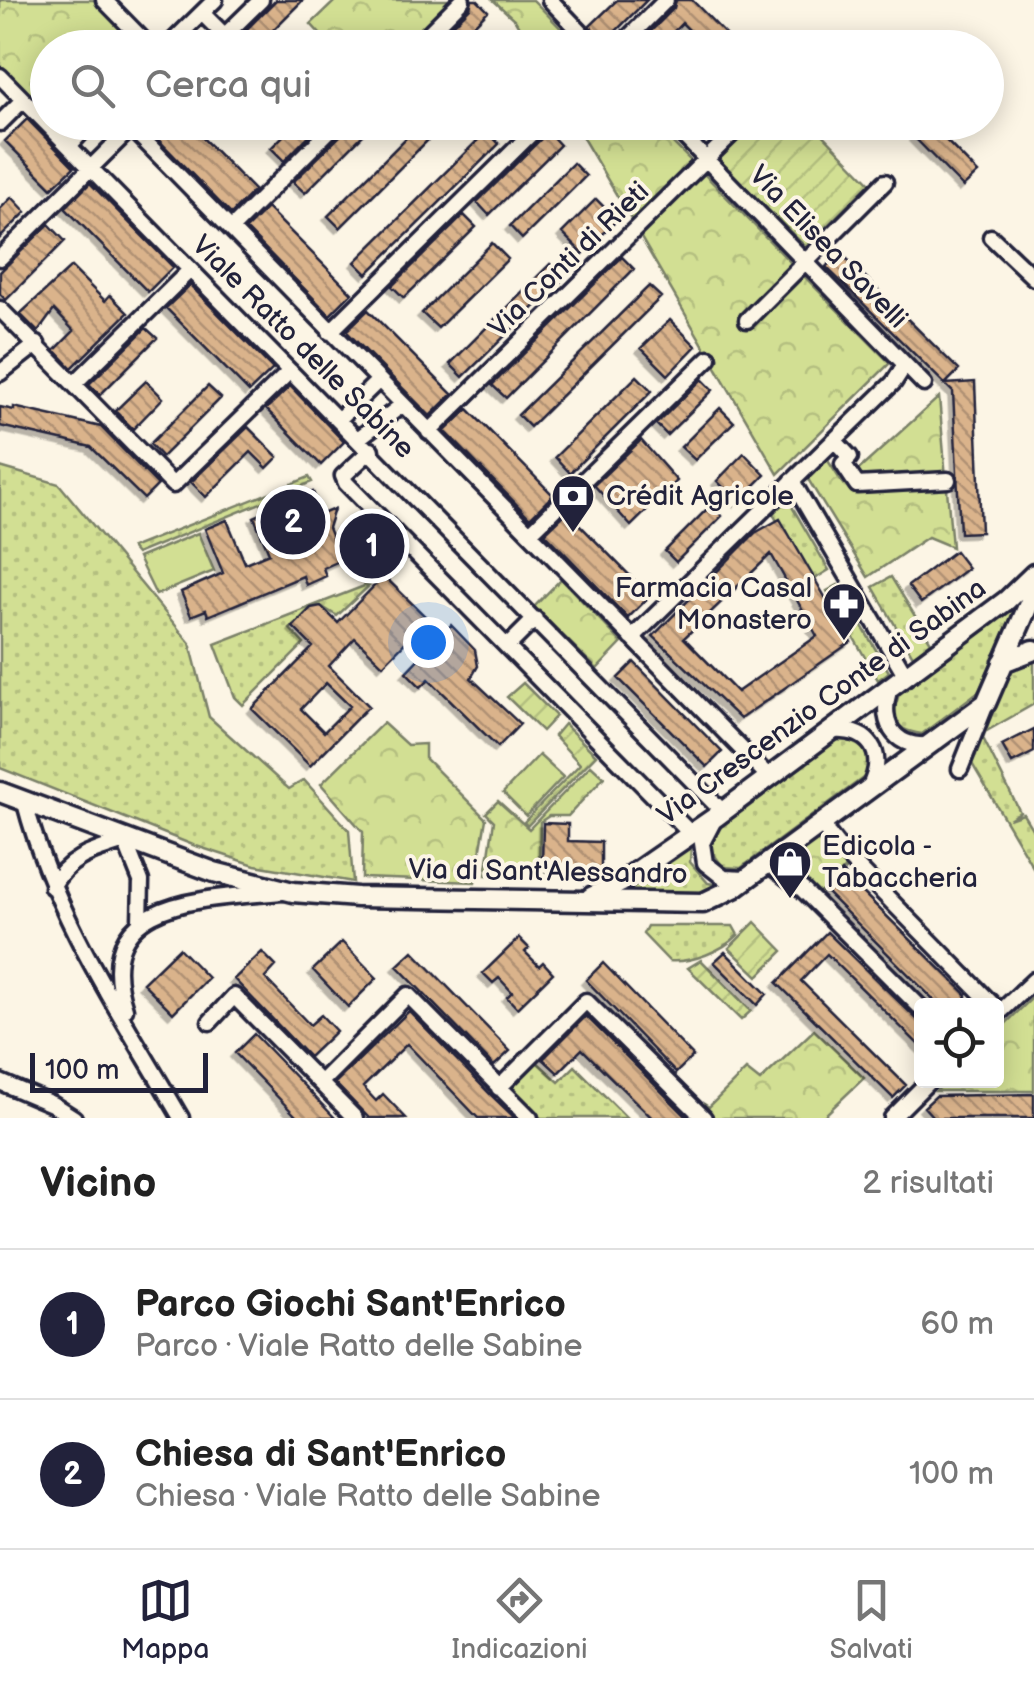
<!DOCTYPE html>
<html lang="it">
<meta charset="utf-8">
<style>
:root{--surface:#fff;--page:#f2f2f2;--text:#222;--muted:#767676;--line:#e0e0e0;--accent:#22223b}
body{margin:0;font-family:"Balsamiq Sans",sans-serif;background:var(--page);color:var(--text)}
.controls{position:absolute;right:30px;bottom:30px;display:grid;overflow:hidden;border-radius:10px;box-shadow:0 5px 25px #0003}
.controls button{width:90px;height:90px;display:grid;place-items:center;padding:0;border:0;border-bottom:2px solid var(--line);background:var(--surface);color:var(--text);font:50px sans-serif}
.scale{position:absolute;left:30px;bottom:25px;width:178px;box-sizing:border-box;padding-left:10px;border:5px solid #22223b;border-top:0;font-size:28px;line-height:35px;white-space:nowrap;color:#22223b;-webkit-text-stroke:8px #fcf5e5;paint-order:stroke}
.you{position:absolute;left:428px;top:642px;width:35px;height:35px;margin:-25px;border:8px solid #fff;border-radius:50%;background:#1a73e8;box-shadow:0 0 0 15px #1a73e833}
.badge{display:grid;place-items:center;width:65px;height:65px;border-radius:50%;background:var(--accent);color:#fff;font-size:32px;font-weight:700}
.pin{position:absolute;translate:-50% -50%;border:5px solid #fff;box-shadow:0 2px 10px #0006}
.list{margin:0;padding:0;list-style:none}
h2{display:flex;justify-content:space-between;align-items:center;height:130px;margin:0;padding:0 40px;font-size:42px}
h2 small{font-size:32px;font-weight:400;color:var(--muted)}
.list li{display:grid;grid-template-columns:65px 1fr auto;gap:30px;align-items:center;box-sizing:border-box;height:150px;padding:0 40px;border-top:2px solid var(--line)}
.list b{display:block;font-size:38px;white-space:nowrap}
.list p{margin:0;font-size:32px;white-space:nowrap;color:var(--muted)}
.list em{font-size:32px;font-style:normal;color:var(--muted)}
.icon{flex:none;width:55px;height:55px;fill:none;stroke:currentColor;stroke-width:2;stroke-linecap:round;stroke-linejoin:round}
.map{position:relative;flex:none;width:1034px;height:1118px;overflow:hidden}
.search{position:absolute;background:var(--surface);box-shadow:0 5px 25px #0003;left:30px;right:30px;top:30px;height:110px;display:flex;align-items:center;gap:25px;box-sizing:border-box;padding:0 35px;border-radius:55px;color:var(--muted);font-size:38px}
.sheet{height:430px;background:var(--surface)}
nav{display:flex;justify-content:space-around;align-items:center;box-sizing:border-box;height:140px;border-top:2px solid var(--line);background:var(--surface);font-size:28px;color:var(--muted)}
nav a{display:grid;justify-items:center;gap:5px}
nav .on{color:var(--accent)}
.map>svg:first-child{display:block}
</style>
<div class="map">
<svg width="1034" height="1118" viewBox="0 0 1034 1118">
<defs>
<pattern id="grass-dots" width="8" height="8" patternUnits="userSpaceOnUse" patternTransform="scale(2.5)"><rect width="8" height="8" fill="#d2df93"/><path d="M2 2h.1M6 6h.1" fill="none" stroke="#b4bf80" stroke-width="1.8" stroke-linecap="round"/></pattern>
<pattern id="forest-crowns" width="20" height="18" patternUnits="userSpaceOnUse" patternTransform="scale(2.5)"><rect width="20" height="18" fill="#d2df93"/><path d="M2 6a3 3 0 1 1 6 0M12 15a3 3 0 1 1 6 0" fill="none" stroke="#b4bf80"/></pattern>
<pattern id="garden-furrows" width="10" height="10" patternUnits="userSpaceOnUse" patternTransform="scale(2.5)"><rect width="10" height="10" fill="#d2df93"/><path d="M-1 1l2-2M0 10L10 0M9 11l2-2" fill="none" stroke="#b4bf80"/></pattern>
<pattern id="building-back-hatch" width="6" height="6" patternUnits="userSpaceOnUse" patternTransform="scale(2.5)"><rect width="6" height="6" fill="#dab38b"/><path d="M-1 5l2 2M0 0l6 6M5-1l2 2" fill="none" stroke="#b09173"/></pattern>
<filter id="shadow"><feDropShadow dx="-4.5" dy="4.5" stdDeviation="0" flood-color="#0004"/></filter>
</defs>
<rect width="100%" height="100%" fill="#fcf5e5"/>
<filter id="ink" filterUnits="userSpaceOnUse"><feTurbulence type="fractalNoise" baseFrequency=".01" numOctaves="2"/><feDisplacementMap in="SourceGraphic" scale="20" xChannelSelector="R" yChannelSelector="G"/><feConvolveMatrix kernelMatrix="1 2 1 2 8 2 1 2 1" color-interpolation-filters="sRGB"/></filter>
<g filter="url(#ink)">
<!-- grass -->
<path fill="url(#grass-dots)" stroke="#7a8067" stroke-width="2.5" d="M0,467L59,484L190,643L209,717L289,789L304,780L349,830L353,882L255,865L193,845L0,768Z
M309,477L312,482L136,554L131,548Z
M787,498L829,570L811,581L772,512Z
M891,577L931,642L913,656L873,587Z
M372,583L337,616L321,606L311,608L290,629L304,644L243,705L235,697L215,644Z
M838,585L889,672L878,680L827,591Z
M1011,608L1014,611L979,691L922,734C909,732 896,729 893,714L900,691Z
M1034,662V704L985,732L983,738L1020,812L1009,819L1023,814L1034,832V869L971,762L1004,672Z
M835,739C859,741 873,750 867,775L741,868L723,867L711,850L712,832Z
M691,847L690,862L708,883L719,885L706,895H614Z
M647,926H733L738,935C722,951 692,963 669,961L643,934Z
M537,1062L559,1082L575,1066L627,1118H541L510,1089Z"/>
<!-- forest -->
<path fill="url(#forest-crowns)" stroke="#7a8067" stroke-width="2.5" d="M0,0H94L141,47L48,48L47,114L0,66Z
M336,0H452L403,47H332L311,24Z
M493,0H533L579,47H531L515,20Z
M574,123H653L692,162L632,221Z
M704,174L792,264L741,313L749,324L802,274L890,363L778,474L640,236Z
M939,397L952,547L928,537L868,577L806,476L825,456L843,484Z
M561,579L622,643L597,669L534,607Z
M383,723L407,745L425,744V758L486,819L475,882L362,878L363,832L321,784Z
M591,765L604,777L568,816H549L540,822L539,875H486L494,821L486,813L498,801L529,829Z
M817,840L848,867L818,895L785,863Z
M1034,996V1091H936L946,1081L996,1080L997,1032Z
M814,1030L864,1078L822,1118H712L702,1108L704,1104L709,1107L746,1070L760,1081Z"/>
<!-- garden -->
<path fill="url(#garden-furrows)" stroke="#7a8067" stroke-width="2.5" d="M755,122L812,123L870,183L806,247L716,159Z
M523,683L556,716L542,731L507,697Z
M564,724L596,755L527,826L524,822L580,764L554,736Z
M755,922L783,951L758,976L729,948Z
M701,960L751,1011L741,1020L688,968Z"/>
<!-- pitch -->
<path fill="#d2df93" stroke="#7a8067" stroke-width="2.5" d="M198,533L214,571L156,595L138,558Z
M539,755L563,777L526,816L503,793Z"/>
<!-- building -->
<path fill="url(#building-back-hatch)" stroke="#22223b" stroke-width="2.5" fill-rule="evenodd" filter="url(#shadow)" d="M276,0H303L255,48H228Z
M472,0H477L488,11L451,48H430L470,8Z
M617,0H647L605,42L590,26Z
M676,0H692L739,48H697L702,43L682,23L658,48H634L674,8Z
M27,119L74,167L52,188L5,141Z
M148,122H187L254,190L231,214L146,127Z
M297,122H322L284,161L271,148Z
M348,122H376L305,193L293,182L346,130Z
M422,122H446L340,228L328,216Z
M928,122L978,173L963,187L914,137Z
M487,131L499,144L367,274L355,262Z
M548,132L560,145L489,215L477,202Z
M573,163L586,176L522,239L510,226Z
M90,183L173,267L148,292L65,208Z
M12,197L26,212L0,238V209Z
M596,199L617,220L583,254L562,233Z
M267,208L352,293L330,315L246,229Z
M464,215L476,227L404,298L392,286Z
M49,224L65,241L6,300L0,294V272Z
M492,243L508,259L438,328L422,313Z
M840,252L959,370L945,384L975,382L981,532L960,533L953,392L826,267Z
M622,257L634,269L506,398L492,385Z
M550,264L564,278L463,377L450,364Z
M71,267L105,301L110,295L128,313L72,368L55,350L74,331L54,310L38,332L20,314Z
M190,285L273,369L249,392L166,308Z
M649,286L661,297L530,427L518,415Z
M368,310L452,394L430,416L346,331Z
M670,320L696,346L668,375L641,348Z
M146,328L157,338L100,395L89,384Z
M637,376L652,391L570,473L555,457Z
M702,379L713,390L667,435L656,424Z
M146,381L163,398L133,429L115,411Z
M208,386L221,398L162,457L150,444Z
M290,386L344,442L321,465L266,409Z
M0,407L14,410V407L101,427L158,485L144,499L91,447L0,426Z
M720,408L734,422L695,460L681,447Z
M468,409L553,495L530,518L445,431Z
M248,427L278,457L267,468L251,452L206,497L191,482Z
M641,440L677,481L631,526L594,485Z
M744,453L765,475L738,502L717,481Z
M313,492L322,514L334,509L328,528L341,560L323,568L326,576L306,585L303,576L208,616L206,610L191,616L181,592L223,573L205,529L227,520L245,563L269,553L254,517Z
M711,505L722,516L676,562L665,551Z
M567,512L650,596L628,618L545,533Z
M780,519L851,642L740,719L653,636L755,533ZM771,554L817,636L737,692L684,638Z
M955,551L968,568L921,603L908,586Z
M384,576L428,619L383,665L355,638L329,666L369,706L310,766L252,709L313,647L293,627L311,608L321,606L338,623ZM326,683L350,706L324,732L301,709Z
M451,625L475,650L478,666L471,678L520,724L498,747L429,679L421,687L406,672Z
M634,662L722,752L707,767L618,678Z
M1034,729V752L1012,763L1002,745Z
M543,823L568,824V841L601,842V870L542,868Z
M842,872L966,994V1006H940L824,890Z
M827,932L922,1024V1048L827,954L801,981L906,1085L893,1098L777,983Z
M519,938L529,948L525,952L539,966L543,962L553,973L517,1008L507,997L512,992L499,978L493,983L483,973Z
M342,942L377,978L348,1007L313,970Z
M179,948L208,978L173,1013L143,983Z
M413,951L510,1051L494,1066L397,966Z
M262,952L276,966L265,978L310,1025L321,1015L336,1031L309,1057L234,979Z
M725,952L767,994L757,1005L714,962Z
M603,963L693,1056L676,1073L586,980Z
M409,1011L491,1095L515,1118H478L407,1044L363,1087L376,1101L383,1094L406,1118H369L335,1083Z
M586,1016L688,1118H652L582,1049L558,1073L543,1059Z
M254,1034L335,1118H298L235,1053Z
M1034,1094V1118H934L924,1107L936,1096Z"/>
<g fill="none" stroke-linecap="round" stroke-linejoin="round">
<!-- minor casing -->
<g stroke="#22223b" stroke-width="21">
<path id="minor" d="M104,0L151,48
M550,0L596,48
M202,13L224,35
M166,48L215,0
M212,48L261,0
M414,48L462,0
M618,48L666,0
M0,76L723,812
M126,122L769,777
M670,122L924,384
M0,123L23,100
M69,146L91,122
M231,229L338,122
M991,237L1034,278
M0,258L137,122
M0,309L173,485L290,371
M747,320L885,182
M330,332L543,122
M0,373L37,344
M75,383L190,270
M339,419L378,381
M429,432L744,122
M359,438L402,405
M834,440L850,457L843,464L857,485L948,480
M371,450L343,476L346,483L690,833
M792,481L906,676
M530,533L709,358
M632,638L894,382L905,365
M508,646L535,619
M890,688C879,721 892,748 930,745
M831,731C870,728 887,753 869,788
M960,769L986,704
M25,803C55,918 122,1016 181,1118
M714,820L702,843L705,863L724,878L746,879
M825,821L827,832L841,850L994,1006
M767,863L802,889L922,1009
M52,887C68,857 94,851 125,841L141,881L140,922
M125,1009C88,896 207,899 283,892
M996,1016L1034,980
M210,1022L234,996L355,1118
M0,1082L52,1104L74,1118
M321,1082L408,995L530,1118
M499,1088L586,1001L704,1118
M892,1118L930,1080"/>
</g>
<!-- tertiary casing -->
<g stroke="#22223b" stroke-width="25">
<path id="tertiary" d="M1003,662L1034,650
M0,792L214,872L293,892L357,897L703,903L734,888L986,703L1034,592
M591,897L620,883L717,816L1007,600L1034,574"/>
</g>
<!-- minor -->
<use href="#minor" stroke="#fcf5e5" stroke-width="14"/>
<!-- tertiary -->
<use href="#tertiary" stroke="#fcf5e5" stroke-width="18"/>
</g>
</g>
<!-- icons -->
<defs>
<g id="bank-pin" transform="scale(2.25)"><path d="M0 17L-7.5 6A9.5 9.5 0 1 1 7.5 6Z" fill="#22223b" stroke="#fcf5e5"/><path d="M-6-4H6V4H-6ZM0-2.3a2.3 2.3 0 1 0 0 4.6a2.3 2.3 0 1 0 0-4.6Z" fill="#fff"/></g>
<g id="pharmacy-pin" transform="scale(2.25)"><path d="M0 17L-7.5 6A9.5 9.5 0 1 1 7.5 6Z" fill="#22223b" stroke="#fcf5e5"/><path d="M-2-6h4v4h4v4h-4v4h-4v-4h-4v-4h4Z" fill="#fff"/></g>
<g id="shop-pin" transform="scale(2.25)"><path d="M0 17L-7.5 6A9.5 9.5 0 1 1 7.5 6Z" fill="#22223b" stroke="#fcf5e5"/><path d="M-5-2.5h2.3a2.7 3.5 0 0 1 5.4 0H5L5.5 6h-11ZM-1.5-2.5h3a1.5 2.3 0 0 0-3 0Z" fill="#fff"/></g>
</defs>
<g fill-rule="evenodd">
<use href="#bank-pin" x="573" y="496"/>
<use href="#pharmacy-pin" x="844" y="604"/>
<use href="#shop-pin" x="790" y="862"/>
</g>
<g text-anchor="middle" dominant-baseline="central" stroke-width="8" stroke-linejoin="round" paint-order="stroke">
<!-- street labels -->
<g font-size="28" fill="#22223b" stroke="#fcf5e5">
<text transform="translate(828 247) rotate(46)">Via Elisea Savelli</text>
<text transform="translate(569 260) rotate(-44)">Via Conti di Rieti</text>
<text transform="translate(303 347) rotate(45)">Viale Ratto delle Sabine</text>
<text transform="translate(822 702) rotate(-36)">Via Crescenzio Conte di Sabina</text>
<text transform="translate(548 872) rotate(1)">Via di Sant'Alessandro</text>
</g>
<!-- poi labels -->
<g font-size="28" fill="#22223b" stroke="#fcf5e5" text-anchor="start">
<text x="606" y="496">Crédit Agricole</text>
<text x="812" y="588" text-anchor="end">Farmacia Casal<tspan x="812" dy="32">Monastero</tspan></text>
<text x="822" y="846">Edicola -<tspan x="822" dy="32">Tabaccheria</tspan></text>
</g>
</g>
</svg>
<div class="controls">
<button><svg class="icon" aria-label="locate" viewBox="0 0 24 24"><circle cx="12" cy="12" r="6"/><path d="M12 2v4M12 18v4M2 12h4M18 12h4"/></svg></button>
</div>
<div class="scale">100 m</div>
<div class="you"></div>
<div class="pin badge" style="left:372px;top:546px">1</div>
<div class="pin badge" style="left:293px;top:522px">2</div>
<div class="search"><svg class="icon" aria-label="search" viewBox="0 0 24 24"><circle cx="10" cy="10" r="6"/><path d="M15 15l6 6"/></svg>Cerca qui</div>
</div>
<section class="sheet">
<h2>Vicino<small>2 risultati</small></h2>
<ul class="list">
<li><span class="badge">1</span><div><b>Parco Giochi Sant'Enrico</b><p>Parco · Viale Ratto delle Sabine</p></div><em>60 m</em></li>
<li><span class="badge">2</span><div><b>Chiesa di Sant'Enrico</b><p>Chiesa · Viale Ratto delle Sabine</p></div><em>100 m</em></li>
</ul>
</section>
<nav>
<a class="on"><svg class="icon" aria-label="map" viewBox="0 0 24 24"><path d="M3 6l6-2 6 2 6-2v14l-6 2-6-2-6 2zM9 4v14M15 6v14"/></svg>Mappa</a>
<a><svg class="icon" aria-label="directions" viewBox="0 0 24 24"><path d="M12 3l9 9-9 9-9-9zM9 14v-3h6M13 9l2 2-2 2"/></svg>Indicazioni</a>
<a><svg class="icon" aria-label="saved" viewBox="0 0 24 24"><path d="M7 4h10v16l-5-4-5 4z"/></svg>Salvati</a>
</nav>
